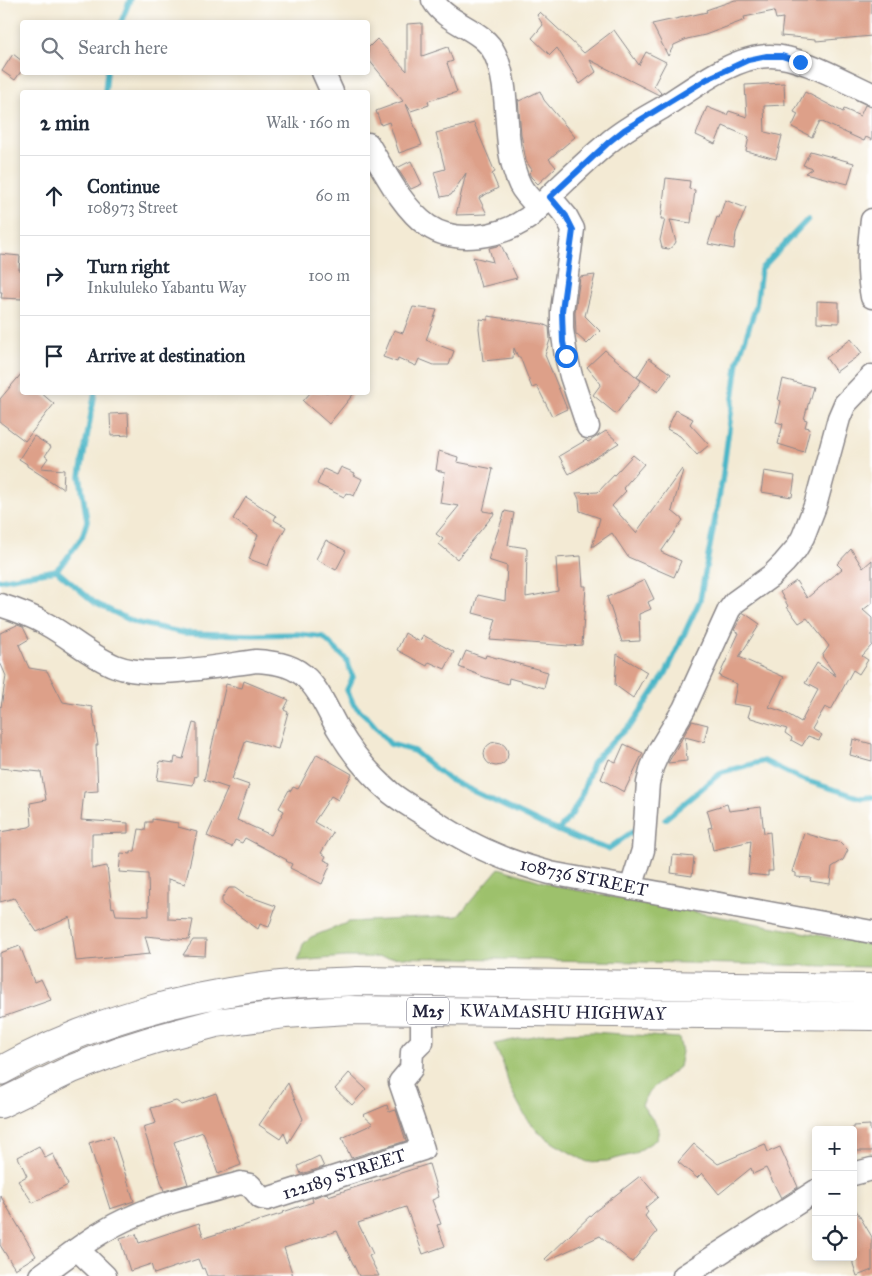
<!DOCTYPE html>
<meta charset="utf-8">
<style>
:root{--surface:#fff;--page:#f2f2f3;--text:#1f2937;--muted:#747a83;--line:#e0e1e3}
body{margin:0;font-family:"IM FELL Great Primer",serif;background:var(--page);color:var(--text)}
.controls{position:absolute;right:15px;bottom:15px;display:grid;overflow:hidden;border-radius:5px;box-shadow:0 2px 8px #0003}
.controls button{width:45px;height:45px;display:grid;place-items:center;padding:0;border:0;border-bottom:1px solid var(--line);background:var(--surface);color:var(--text);font:25px sans-serif}
.stop{position:absolute;width:15px;height:15px;margin:-11px;border:4px solid #1a73e8;border-radius:50%;background:#fff}
.stop.end{background:#1a73e8;border-color:#fff;box-shadow:0 1px 5px #0008}
.list{margin:0;padding:0;list-style:none}
h2{display:flex;justify-content:space-between;align-items:center;height:65px;margin:0;padding:0 20px;font-size:21px}
h2 small{font-size:16px;font-weight:400;color:var(--muted)}
.list li{display:grid;grid-template-columns:32px 1fr auto;gap:15px;align-items:center;box-sizing:border-box;height:80px;padding:0 20px;border-top:1px solid var(--line)}
.list b{display:block;font-size:19px;white-space:nowrap}
.list p{margin:0;font-size:16px;white-space:nowrap;color:var(--muted)}
.list em{font-size:16px;font-style:normal;color:var(--muted)}
.icon{flex:none;width:28px;height:28px;fill:none;stroke:currentColor;stroke-width:2;stroke-linecap:round;stroke-linejoin:round}
.map{position:relative;flex:none;width:872px;height:1276px;overflow:hidden}
.search{position:absolute;background:var(--surface);box-shadow:0 2px 8px #0003;left:20px;top:20px;width:350px;height:55px;display:flex;align-items:center;gap:12px;box-sizing:border-box;padding:0 18px;border-radius:5px;color:var(--muted);font-size:19px}
.panel{position:absolute;background:var(--surface);box-shadow:0 2px 8px #0003;left:20px;top:90px;width:350px;height:305px;border-radius:5px}
.map>svg:first-child{display:block}
</style>
<div class="map">
<svg width="872" height="1276" viewBox="0 0 872 1276">
<rect width="100%" height="100%" fill="#fff"/>
<filter id="ink" filterUnits="userSpaceOnUse"><feTurbulence type="fractalNoise" baseFrequency=".02" numOctaves="2"/><feDisplacementMap in="SourceGraphic" scale="10" xChannelSelector="R" yChannelSelector="G"/><feConvolveMatrix kernelMatrix="1 2 1 2 8 2 1 2 1" color-interpolation-filters="sRGB"/></filter>
<filter id="wash" filterUnits="userSpaceOnUse"><feTurbulence type="fractalNoise" baseFrequency=".0096" numOctaves="4" result="noise"/><feDisplacementMap in="SourceGraphic" scale="20" xChannelSelector="R" yChannelSelector="G"/><feGaussianBlur stdDeviation="1.12" result="paint"/><feColorMatrix in="noise" values="0 0 0 0 0 0 0 0 0 0 0 0 0 0 0 0 0 1.4 0 .05"/><feComposite in="paint" operator="in"/></filter>
<g filter="url(#wash)">
<rect width="100%" height="100%" fill="#f3ead4"/>
<!-- green -->
<path fill="#9dc16c" stroke="#607254" d="M499,868L560,887L872,945V967L454,958L345,957L298,961L303,944L311,937L349,922L458,916Z
M592,1032L679,1038L682,1052L679,1067L649,1091L642,1105L659,1128L657,1139L634,1154L607,1161L587,1162L555,1144L538,1132L525,1116L509,1086L504,1066L494,1044L543,1034Z"/>
<g fill="none" stroke-linecap="round" stroke-linejoin="round">
<!-- stream -->
<path stroke="#4bb6c7" stroke-width="5.5" d="M121,22L130,0
M105,92L107,72
M56,570L95,603L134,622L184,633L253,635L298,634L323,637L346,659L353,677L347,690L354,705L368,718L390,744L414,751L448,779L542,824L578,839L608,849L639,827
M0,580L56,570L64,562L82,537L87,521L80,476L95,392
M665,819L722,772L764,761L801,779L861,798L872,797
M558,831L572,814L581,797L593,762L618,736L631,725L666,673L700,600L722,481L738,361L756,306L761,269L808,219"/>
</g>
<g id="blocks">
<!-- building -->
<path fill="#dda089" d="M735,0H872V36L816,41V39L781,36L783,18L776,19L774,11L744,17L745,20L705,35L687,39L674,45L668,56L652,24L707,12L706,10Z
M540,12L584,53L614,30L639,65L646,52L666,62L654,85L661,93L659,95L590,60L596,72L580,84L557,48L550,55L532,38L543,25L537,15Z
M422,23V56L448,47L453,61L447,63L457,92L428,101L429,105L411,111L406,104L422,145L399,153L389,122L381,125L376,111L403,101L368,59V48L377,39L407,71V24Z
M13,54L22,61V70L15,80L2,71Z
M784,83L785,105L764,106L765,132L782,136L776,159L746,151L749,137L723,126L715,144L696,135L707,107L727,115L729,111L747,117L745,85Z
M540,91L544,100L575,137L549,159L556,167L538,184L531,177L529,173L532,170L526,161L521,134L518,99L519,101Z
M805,92L843,112L844,109L860,116L865,105L872,107V140L866,137L864,141L820,121L812,137L792,127L798,114L794,112Z
M474,123L495,172L492,174L498,188L479,198L487,214L456,215L466,173L451,195L441,197L434,172L445,169L436,133Z
M810,151L854,163L848,184L805,173L812,168L803,165Z
M411,161L422,184L411,189L397,168Z
M666,178L690,181L689,189L695,190L691,223L670,220L676,242L674,245L669,249L662,248L660,240L665,219H661Z
M725,200L746,208L736,233L734,249L708,244L717,217L719,218Z
M501,245L517,278L481,287L473,257L493,262L489,248Z
M0,254L20,256L19,270H22V299L1,298L2,292H0Z
M595,275L585,316L600,331L587,344L576,334L575,312L580,277Z
M817,301L839,302V323L817,322Z
M413,307L437,310L426,340L454,351L449,365H434L419,359L416,366L398,358L397,362L383,357L394,330L403,333Z
M488,316L542,324L549,327L550,340L545,355L567,409L552,416L537,386L532,388L520,357H518L514,348L513,358L483,361L479,328L480,319L488,320Z
M851,339L862,353L836,372L826,358Z
M605,350L641,381L616,414L593,395L601,384L587,367Z
M649,358L671,374L658,392L637,377Z
M22,373V392H40L54,404L25,441L0,422V399Z
M783,379L813,387L804,419L807,420L805,427L810,428L804,452L778,444L783,424L776,422L781,401L778,400Z
M311,392H355L329,424L303,401Z
M676,410L693,419L690,424L709,445L697,455L680,436L667,429Z
M128,413L129,435L111,436L110,414Z
M606,431L619,443L569,474L559,456L586,440L588,442Z
M34,436L51,447L45,456L48,458L41,468L64,470L63,489L27,466V464L19,459Z
M439,451L458,457L457,462L493,469L483,511L495,513L457,559L439,544L443,539L436,534L459,506L440,503L445,472L436,470Z
M633,455L644,464L623,488L626,491L612,506L636,533L682,469L683,470L672,511L683,520L661,552L681,561L674,577L628,557L612,533L592,547L600,518L580,511L579,499L576,493L598,492Z
M341,467L355,473L354,475L362,479L354,496L346,493L344,497L317,484L324,469L337,475Z
M764,471L795,476L792,497L761,492Z
M246,497L276,516L274,520L286,527L275,547L268,566L249,559L258,535L233,519Z
M505,511L514,513L508,545L527,548L526,597L558,591L556,558L581,556L583,586H586L582,645L569,646L490,640L496,619L473,613L478,595L505,601L507,566L488,560Z
M326,540L346,551L336,570L316,559Z
M851,549L863,568L872,560V603L863,610L872,618V645L862,656L868,660L859,674L853,670L831,710L825,707L812,729L822,735L819,740L808,736L802,746L791,740L792,738L785,733L787,729L748,717L751,707L733,704L737,684L719,676L739,633L734,630L744,613L760,624L739,657L784,677L769,707L784,712L801,722L818,690L805,683L817,663L836,676L822,656L829,646L807,618L799,623L787,607L788,606L780,592L796,581L807,598L842,569L837,564Z
M645,580L654,599L648,602L651,609L639,614L640,641L622,642L607,597Z
M17,625L23,627L29,639L19,645L29,668L47,671L63,702L92,707L98,745H96L98,791L84,792L81,820L128,823V833L92,834V869L107,866L112,908L114,907L116,915L149,916L148,874L119,872L121,853L131,854V851H135L139,829L145,830L146,822H152V819L178,823V827L197,832L185,884L168,879V919L193,920L189,940L145,936L150,954L76,961L70,917L37,932L14,898L0,902V832L29,827L32,825L30,803L46,800L41,772L0,768V706L1,707L6,676L0,662V633Z
M405,633L420,642L423,635L454,652L445,669L429,662L427,666L397,650Z
M466,651L485,658L486,655L548,672L544,688L509,678L508,684L484,677L459,667Z
M617,654L647,672L633,698L615,685Z
M244,681L289,700L284,710L288,712L278,749L246,740L232,779L249,785L237,820L271,835L284,811L279,808L289,790L291,791L293,787L298,789L317,754L352,774L338,800L331,796L314,822L333,833L321,853L326,856L324,860L331,863L322,884L290,868L292,864L286,861L287,860L245,838L242,843L235,840L232,847L207,836L228,788L204,780L226,684L242,688Z
M692,721L708,725L704,742L685,737L687,761L668,763Z
M193,723L197,724V777L195,776L193,785L157,780L160,761L174,763L175,757L183,759Z
M853,739L872,744V761L850,755Z
M484 754a12 12 0 1 1 24 0a12 12 0 1 1-24 0Z
M624,744L643,753L624,792L601,779L609,759L616,762Z
M727,804L729,811L761,807L764,833L770,832L773,871H768V876L748,874L751,841L713,850L708,828L712,827L707,810Z
M804,833L831,841L840,842L848,850L843,860L832,867L830,884L810,881L811,878L796,877V873L792,872Z
M673,855L694,857L692,876L671,873Z
M229,888H235L245,895L276,906L269,927L260,924L258,929L222,904V898Z
M193,940H206L205,956L183,955Z
M20,946L34,982L41,979L51,1000L0,1018V953Z
M349,1073L366,1089L352,1105L335,1089Z
M288,1083L303,1119L288,1143L284,1133L280,1139L259,1125Z
M216,1093L241,1165L218,1174L203,1132L174,1142L188,1184L164,1191L143,1127L156,1123L151,1108L176,1101L182,1105Z
M387,1105L389,1112L396,1110L406,1141L351,1158L342,1138L373,1124L363,1115Z
M870,1125V1131H872V1151H854L853,1126Z
M113,1136L134,1201L110,1209L89,1143Z
M694,1144L718,1164L765,1144L768,1152L780,1147L798,1187L781,1198L766,1168L753,1174L751,1168L719,1194L702,1173L697,1178L678,1162Z
M39,1146L45,1158L53,1154L68,1185L33,1203L18,1181L27,1176L18,1157Z
M319,1156L324,1167L301,1174L298,1166Z
M429,1164L439,1197L432,1200L441,1224L437,1225L445,1246L423,1254L406,1207L358,1223L373,1254L369,1256L379,1276H359L337,1231L284,1248L293,1276H207L204,1268L202,1269L198,1259L154,1274L151,1264L130,1271L120,1239L136,1234L139,1243L199,1223L204,1238L284,1213L283,1212L313,1202L312,1198L327,1193L328,1196Z
M640,1176L658,1197L645,1208L648,1212L645,1216L657,1232L632,1262L600,1236L546,1261L545,1259L594,1212Z
M0,1195L36,1256L15,1269L0,1245Z
M853,1205L872,1237V1270L857,1276L853,1264Z"/>
</g>
</g>
<g filter="url(#ink)">
<use href="#blocks" fill-opacity="0" stroke="#8a8688" stroke-width="1"/>
<g fill="none" stroke-linecap="round" stroke-linejoin="round">
<!-- minor casing -->
<g stroke="#8a8688" stroke-width="25">
<path id="minor" d="M433,0C447,25 483,28 495,54C513,94 500,143 520,185C524,193 532,201 539,208
M323,72L332,92
M368,144C384,170 402,208 428,226C456,245 501,237 528,218C537,211 544,202 552,194C570,177 588,159 608,143C624,129 643,119 662,108C692,89 733,56 770,56C801,56 843,81 872,94
M550,197L566,216L573,229L562,311V329L566,356L571,376L588,427
M872,220C868,247 867,271 872,297
M0,605C16,610 32,616 46,624C70,637 90,656 115,666C150,680 218,666 256,661C272,662 290,664 303,675C319,688 328,712 338,729C352,753 370,775 391,793C401,801 412,807 423,814C444,828 468,843 492,853C511,862 530,867 550,873L872,932
M631,888L643,850L648,783L652,767L660,749L684,709L729,610L735,602L771,576L784,563L796,549L803,537L815,506L839,418L845,404L872,376
M853,1174L872,1169
M77,1249L105,1276
M40,1276C70,1255 99,1230 134,1216C167,1201 205,1193 240,1183L250,1185L261,1198L267,1199L423,1149L400,1082L411,1069L412,1052L422,1042V1011
M684,1276L816,1191"/>
</g>
<!-- major casing -->
<g stroke="#8a8688" stroke-width="30">
<path id="major" d="M0,1071C86,1023 184,995 281,985C306,982 332,983 357,981L872,988
M0,1104L72,1069L118,1051L156,1039L216,1023L285,1014L348,1010L872,1016"/>
</g>
<!-- minor -->
<use href="#minor" stroke="#fff" stroke-width="22"/>
<!-- major -->
<use href="#major" stroke="#fff" stroke-width="28"/>
</g>
</g>
<g fill="none" stroke-linecap="round" stroke-linejoin="round" filter="url(#ink)">
<!-- route -->
<path stroke="#1a73e8" stroke-width="6" d="M566,356L563,342L562,311L573,230L566,216L550,197L609,142L624,130L707,79L748,60L767,56H782L800,62"/>
</g>
<g text-anchor="middle" dominant-baseline="central" stroke-width="4" stroke-linejoin="round" paint-order="stroke">
<!-- shield labels -->
<rect fill="#fff" stroke="#646476" stroke-width="1" x="407" y="997.5" width="42" height="27" rx="4"/>
<g font-size="16" font-weight="bold" fill="#22223b">
<text x="428" y="1011">M25</text>
</g>
<!-- street labels -->
<g font-size="18" fill="#22223b" stroke="#fff">
<text transform="translate(584 877) rotate(12)">108736 STREET</text>
<text transform="translate(563 1012) rotate(1)">KWAMASHU HIGHWAY</text>
<text transform="translate(344 1174) rotate(-18)">122189 STREET</text>
</g>
</g>
</svg>
<div class="controls">
<button>+</button>
<button>−</button>
<button><svg class="icon" aria-label="locate" viewBox="0 0 24 24"><circle cx="12" cy="12" r="6"/><path d="M12 2v4M12 18v4M2 12h4M18 12h4"/></svg></button>
</div>
<div class="stop" style="left:566px;top:356px"></div>
<div class="stop end" style="left:800px;top:62px"></div>
<div class="search"><svg class="icon" aria-label="search" viewBox="0 0 24 24"><circle cx="10" cy="10" r="6"/><path d="M15 15l6 6"/></svg>Search here</div>
<section class="panel">
<h2>2 min<small>Walk · 160 m</small></h2>
<ul class="list">
<li><svg class="icon" aria-label="ahead" viewBox="0 0 24 24"><path d="M12 20V5M6 11l6-6 6 6"/></svg><div><b>Continue</b><p>108973 Street</p></div><em>60 m</em></li>
<li><svg class="icon" aria-label="right" viewBox="0 0 24 24"><path d="M7 20v-9h11M14 6l5 5-5 5"/></svg><div><b>Turn right</b><p>Inkululeko Yabantu Way</p></div><em>100 m</em></li>
<li><svg class="icon" aria-label="arrive" viewBox="0 0 24 24"><path d="M6 21V4h12l-3 4 3 4H6"/></svg><div><b>Arrive at destination</b></div></li>
</ul>
</section>
</div>
